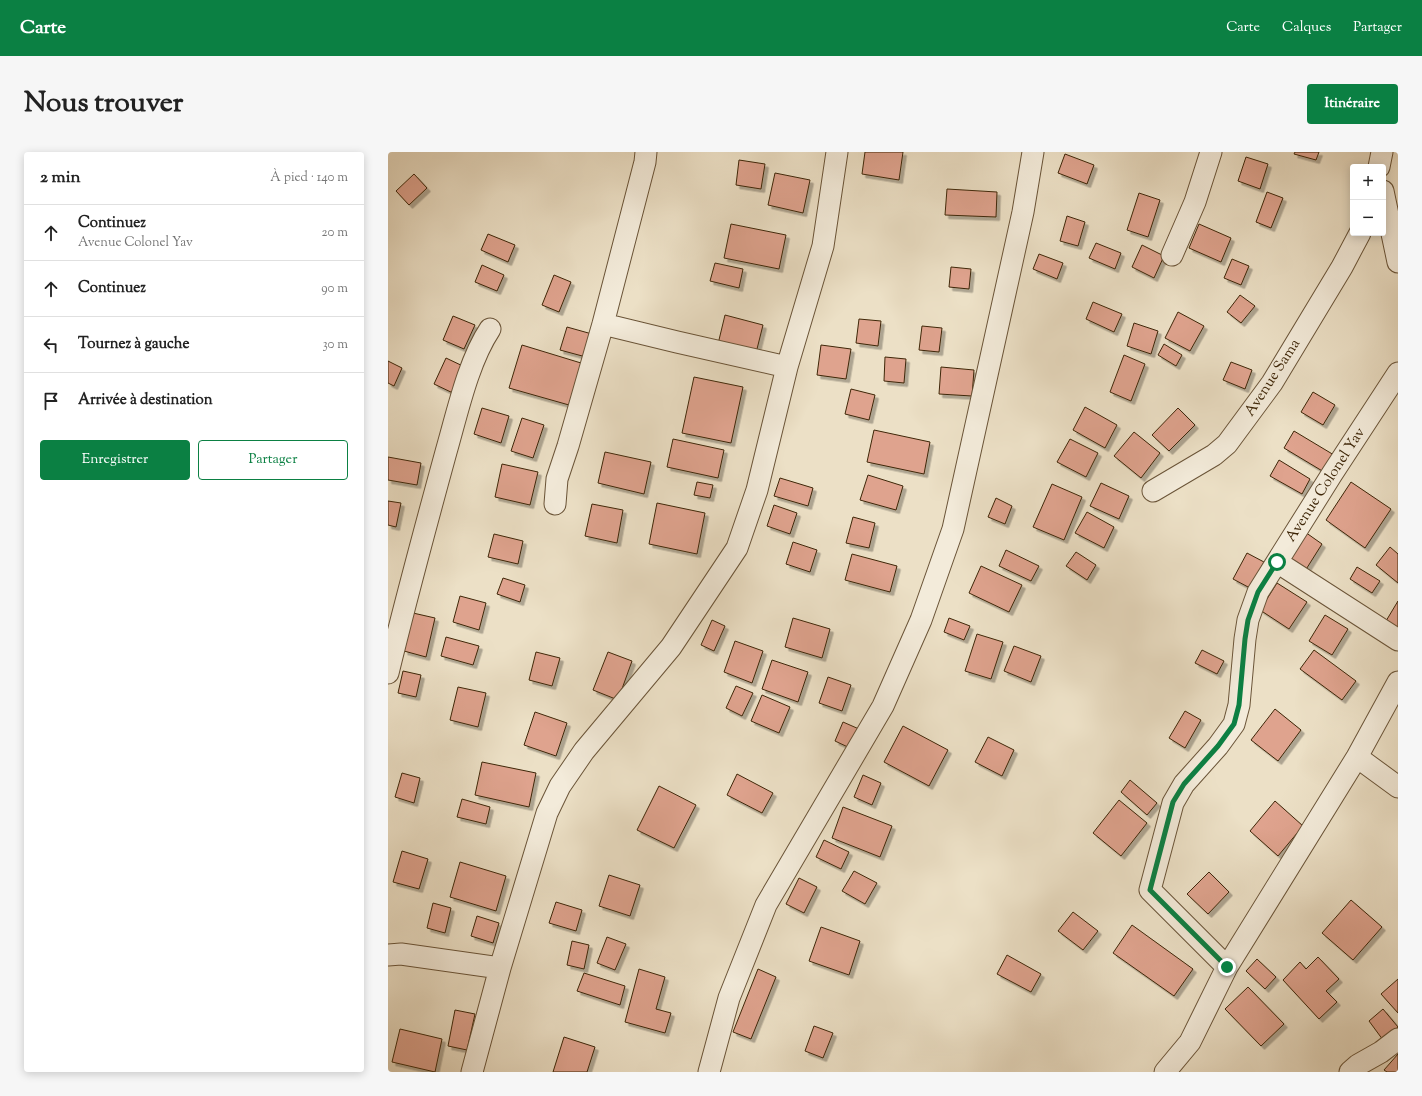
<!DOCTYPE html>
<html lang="fr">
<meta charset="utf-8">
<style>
:root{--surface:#fff;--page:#f6f6f6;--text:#222;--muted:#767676;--line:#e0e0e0;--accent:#0b8043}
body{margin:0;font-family:"Sorts Mill Goudy",serif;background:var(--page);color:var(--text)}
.controls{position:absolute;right:12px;top:12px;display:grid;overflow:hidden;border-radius:4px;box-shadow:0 2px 10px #0003}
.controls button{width:36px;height:36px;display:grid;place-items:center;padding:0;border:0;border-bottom:1px solid var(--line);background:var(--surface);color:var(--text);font:20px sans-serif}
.stop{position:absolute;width:12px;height:12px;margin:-9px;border:3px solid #0b8043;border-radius:50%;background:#fff}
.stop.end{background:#0b8043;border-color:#fff;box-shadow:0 1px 4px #0008}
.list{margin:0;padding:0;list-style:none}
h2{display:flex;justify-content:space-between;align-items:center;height:52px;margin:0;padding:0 16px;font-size:17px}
h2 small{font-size:13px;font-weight:400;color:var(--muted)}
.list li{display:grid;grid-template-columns:26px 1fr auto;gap:12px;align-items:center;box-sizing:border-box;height:56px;padding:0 16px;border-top:1px solid var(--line)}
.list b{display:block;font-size:15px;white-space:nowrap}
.list p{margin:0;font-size:13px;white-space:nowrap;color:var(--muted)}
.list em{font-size:13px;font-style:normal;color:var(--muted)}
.actions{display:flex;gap:8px;padding:12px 16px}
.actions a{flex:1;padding:9px 0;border:1px solid var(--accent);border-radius:4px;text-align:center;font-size:14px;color:var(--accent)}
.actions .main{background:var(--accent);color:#fff}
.icon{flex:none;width:22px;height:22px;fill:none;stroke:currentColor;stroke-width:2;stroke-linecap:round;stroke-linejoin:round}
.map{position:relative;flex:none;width:1010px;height:920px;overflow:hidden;border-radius:4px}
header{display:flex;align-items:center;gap:24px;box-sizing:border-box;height:56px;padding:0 20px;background:var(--accent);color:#fff}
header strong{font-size:19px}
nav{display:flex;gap:22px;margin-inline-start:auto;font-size:14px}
.intro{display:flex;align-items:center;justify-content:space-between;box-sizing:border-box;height:96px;padding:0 24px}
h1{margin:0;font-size:28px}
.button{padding:10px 18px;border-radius:4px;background:var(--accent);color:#fff;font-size:14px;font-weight:700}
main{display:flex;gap:24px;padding:0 24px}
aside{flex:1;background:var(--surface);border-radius:4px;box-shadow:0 2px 10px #0003}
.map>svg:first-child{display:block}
</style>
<header>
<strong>Carte</strong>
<nav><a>Carte</a><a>Calques</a><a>Partager</a></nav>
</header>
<div class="intro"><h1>Nous trouver</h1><a class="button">Itinéraire</a></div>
<main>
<aside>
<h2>2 min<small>À pied · 140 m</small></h2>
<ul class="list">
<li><svg class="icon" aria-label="ahead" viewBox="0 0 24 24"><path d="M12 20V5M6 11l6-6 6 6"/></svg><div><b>Continuez</b><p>Avenue Colonel Yav</p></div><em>20 m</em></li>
<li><svg class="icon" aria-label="ahead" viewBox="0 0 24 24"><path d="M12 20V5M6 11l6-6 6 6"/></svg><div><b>Continuez</b></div><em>90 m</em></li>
<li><svg class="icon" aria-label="left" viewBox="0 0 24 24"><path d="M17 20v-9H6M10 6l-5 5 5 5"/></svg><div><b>Tournez à gauche</b></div><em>30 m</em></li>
<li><svg class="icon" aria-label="arrive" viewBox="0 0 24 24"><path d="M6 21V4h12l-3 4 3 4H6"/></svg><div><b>Arrivée à destination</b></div></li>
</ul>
<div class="actions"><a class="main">Enregistrer</a><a>Partager</a></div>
</aside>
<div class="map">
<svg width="1010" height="920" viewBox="0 0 1010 920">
<defs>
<filter id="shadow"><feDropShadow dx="3.5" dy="3.5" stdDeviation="0" flood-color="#0004"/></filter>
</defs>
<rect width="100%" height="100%" fill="#ece0c6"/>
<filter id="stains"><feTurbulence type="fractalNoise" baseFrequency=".005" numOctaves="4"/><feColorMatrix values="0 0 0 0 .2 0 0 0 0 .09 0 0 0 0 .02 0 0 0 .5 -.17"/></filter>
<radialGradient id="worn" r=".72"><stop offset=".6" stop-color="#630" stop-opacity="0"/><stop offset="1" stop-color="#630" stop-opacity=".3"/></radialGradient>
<!-- building -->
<path fill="#dfa38e" stroke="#3e2608" filter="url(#shadow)" d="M477,0H515L511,28L474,22Z
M907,0H931L928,8L906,2Z
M677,2L706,13L699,32L670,21Z
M858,5L880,12L872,37L850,29Z
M351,8L377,12L373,37L348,33Z
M387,21L422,28L415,61L380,53Z
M26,22L39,36L21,53L8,39Z
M559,37L609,40L608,65L557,63Z
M879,40L895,46L883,76L868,70Z
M751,41L772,48L760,85L739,78Z
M679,64L697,70L690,94L672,89Z
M343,72L398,83L391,117L336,106Z
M811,72L843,86L833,110L801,96Z
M100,82L127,93L120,110L93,98Z
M708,91L733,101L727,117L701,106Z
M754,93L776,104L766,126L744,115Z
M651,102L675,111L669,127L645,117Z
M844,107L861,114L853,133L836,126Z
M327,111L355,117L351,136L322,129Z
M94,113L116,123L109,139L87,130Z
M563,115L583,117L581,137L561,135Z
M166,123L183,130L171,160L154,153Z
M852,143L867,154L853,171L839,160Z
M705,150L734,162L726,180L698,167Z
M790,160L816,174L802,199L777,186Z
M337,163L375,173L368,201L330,192Z
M65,164L87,173L76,197L55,188Z
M471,167L493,169L490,194L468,191Z
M746,171L770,179L763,202L739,194Z
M534,174L554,176L551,200L531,198Z
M179,175L204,182L198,205L172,198Z
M776,192L794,203L788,214L770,203Z
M134,193L193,211L181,253L121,236Z
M433,193L463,197L458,227L429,223Z
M736,203L757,212L743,249L722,240Z
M497,205L518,207L516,231L496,229Z
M58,206L79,216L67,242L46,232Z
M0,209L14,216L6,234L0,231Z
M843,210L864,218L857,237L835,228Z
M553,215L586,218L584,244L551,242Z
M306,225L355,235L343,291L294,281Z
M463,237L487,243L481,268L457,262Z
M925,240L947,253L935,273L913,260Z
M697,255L729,273L717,296L685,278Z
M94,256L121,264L113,291L86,282Z
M790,256L807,273L781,299L764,283Z
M134,266L156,273L145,306L123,299Z
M486,278L542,290L536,322L479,310Z
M906,279L946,303L936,320L896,296Z
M746,280L772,301L753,326L726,304Z
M285,287L336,298L330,326L279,315Z
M682,287L710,301L698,325L669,310Z
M217,300L263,310L256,342L210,331Z
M0,305L33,311L29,333L0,328Z
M891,308L922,327L914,342L882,324Z
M114,312L150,320L142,353L107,345Z
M480,323L515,334L508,358L472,348Z
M392,326L425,336L420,354L386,344Z
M309,330L325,333L322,346L306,343Z
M963,330L1003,357L977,396L938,368Z
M713,331L741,344L731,367L702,354Z
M664,332L694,345L676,388L645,375Z
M608,346L624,354L617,372L600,365Z
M0,349L13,351L8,375L0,373Z
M269,351L317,361L309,402L261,392Z
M204,352L235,358L229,391L197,384Z
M386,353L409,361L402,382L379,374Z
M699,360L726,375L716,396L687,381Z
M465,365L487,371L481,396L458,391Z
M917,380L934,392L917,419L900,407Z
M106,382L135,389L130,412L100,405Z
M405,390L429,398L422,420L398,412Z
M1002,395L1010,402V431L988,413Z
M618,398L651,414L643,429L611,414Z
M688,400L708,413L699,428L678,414Z
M859,401L876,410L862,436L845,427Z
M464,402L509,414L502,440L457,428Z
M593,414L634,433L621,460L581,441Z
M969,415L992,429L984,441L962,427Z
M115,426L137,433L132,450L109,442Z
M889,431L919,450L901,477L872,458Z
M72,444L98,451L91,478L65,470Z
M1010,449V476L998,469Z
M25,461L47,466L38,505L16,499Z
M937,463L960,477L944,503L921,489Z
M405,466L442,477L434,506L397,495Z
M561,466L582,474L576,488L556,480Z
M324,468L337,474L326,499L313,493Z
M589,482L615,490L603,527L577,519Z
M58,485L91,494L85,513L53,504Z
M347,489L375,499L364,531L336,520Z
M626,494L653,504L643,530L616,519Z
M814,498L836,509L829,522L807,511Z
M926,498L968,529L954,548L912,517Z
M148,500L172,506L164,534L141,528Z
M220,500L244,509L230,548L205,538Z
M384,508L420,520L410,550L374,537Z
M15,519L33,523L28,545L10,541Z
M440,525L463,533L454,559L431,551Z
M348,534L365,541L354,564L338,556Z
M70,535L98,541L90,575L62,568Z
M374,543L402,555L391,581L363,569Z
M887,557L913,578L890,609L863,588Z
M797,559L813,568L797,596L781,586Z
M147,560L179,571L168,604L136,593Z
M455,570L471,577L462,596L447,589Z
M515,574L560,598L541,634L496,610Z
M600,585L626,598L614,624L587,610Z
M94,610L148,621L141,655L87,643Z
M14,621L32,626L26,651L7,645Z
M349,622L385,641L374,661L339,643Z
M475,623L493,631L484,653L466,645Z
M742,628L769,651L759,663L733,640Z
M271,634L308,653L286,696L249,678Z
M74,647L102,655L98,672L69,665Z
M731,648L759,671L733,704L705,681Z
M887,649L915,674L890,704L862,679Z
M455,655L504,674L492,705L444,686Z
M436,688L461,700L453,717L428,705Z
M14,699L40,707L31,737L5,730Z
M72,710L118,724L108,759L62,745Z
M466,719L489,731L477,752L454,739Z
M821,720L841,740L820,762L799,742Z
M221,723L252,733L242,764L211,754Z
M411,726L429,735L416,761L398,752Z
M963,748L994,775L965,808L934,781Z
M168,750L194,758L188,779L161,771Z
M45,751L63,756L57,781L39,776Z
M685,760L710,779L695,798L670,779Z
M89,764L111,771L105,791L83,784Z
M744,773L805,817L786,844L725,801Z
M433,775L472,789L461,823L421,809Z
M219,785L238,792L227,818L209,811Z
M184,789L201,793L196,817L179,813Z
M619,803L653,822L643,840L609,822Z
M930,805L951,827L938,839L949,850L931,867L895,828L912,810L918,817Z
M869,807L888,825L877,837L858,819Z
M251,817L277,825L268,857L283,861L277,881L237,870Z
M370,817L388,825L363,887L345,880Z
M196,821L237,834L232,853L189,839Z
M1010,827V861L993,842Z
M860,835L896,872L873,894L837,857Z
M995,857L1010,875L995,888L981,869Z
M67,858L87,862L79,898L60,894Z
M426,874L445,881L435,906L417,899Z
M12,877L54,887L47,920L4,910Z
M176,885L207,895L199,920H165Z
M1010,902V920H999L996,918Z"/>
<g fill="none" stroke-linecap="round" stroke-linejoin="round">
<!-- minor casing -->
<g stroke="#6a5438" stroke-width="23">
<path id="minor" d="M991,15L994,0
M995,39L1010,110
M784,103L807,50L823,0
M215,172L289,190L399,215
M765,339L826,303L839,292L884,231L954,115L972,81
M167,352L169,327L180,294L215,172L257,10L258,0
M889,410L1010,488
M0,521C18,447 38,373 58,300C69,262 80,210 102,177
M969,605L1010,635
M0,803L13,802L112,816
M839,815L762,738L785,651L796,632L830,594L846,572L851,553L857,487L860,468L870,440L944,322L1010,221
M84,920L112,816L159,661L172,634L196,599L283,495L349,396L369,338L399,215L435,94L449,0
M321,920L341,846L378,753L495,554L533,468L565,377L635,60L645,0
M777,920L802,890L839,815L969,605L1010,530
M962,920L970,913L993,900L1010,887"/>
</g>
<!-- minor -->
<use href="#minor" stroke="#f3ebda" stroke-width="21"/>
</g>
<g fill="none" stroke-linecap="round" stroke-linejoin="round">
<!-- route -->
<path stroke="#0b8043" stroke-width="5" d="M839,815L762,738L785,650L796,632L830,594L846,572L851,553L857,487L860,468L870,440L889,410"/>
</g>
<g text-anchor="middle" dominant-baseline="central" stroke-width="3" stroke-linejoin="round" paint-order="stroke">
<!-- street labels -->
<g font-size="15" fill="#3e2608" stroke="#f3ebda">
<text transform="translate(885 226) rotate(-57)">Avenue Sama</text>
<text transform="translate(938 333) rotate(-57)">Avenue Colonel Yav</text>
</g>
</g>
<rect width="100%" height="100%" filter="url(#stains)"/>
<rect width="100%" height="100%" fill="url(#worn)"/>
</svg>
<div class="controls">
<button>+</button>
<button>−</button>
</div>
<div class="stop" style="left:889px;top:410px"></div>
<div class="stop end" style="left:839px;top:815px"></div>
</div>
</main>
